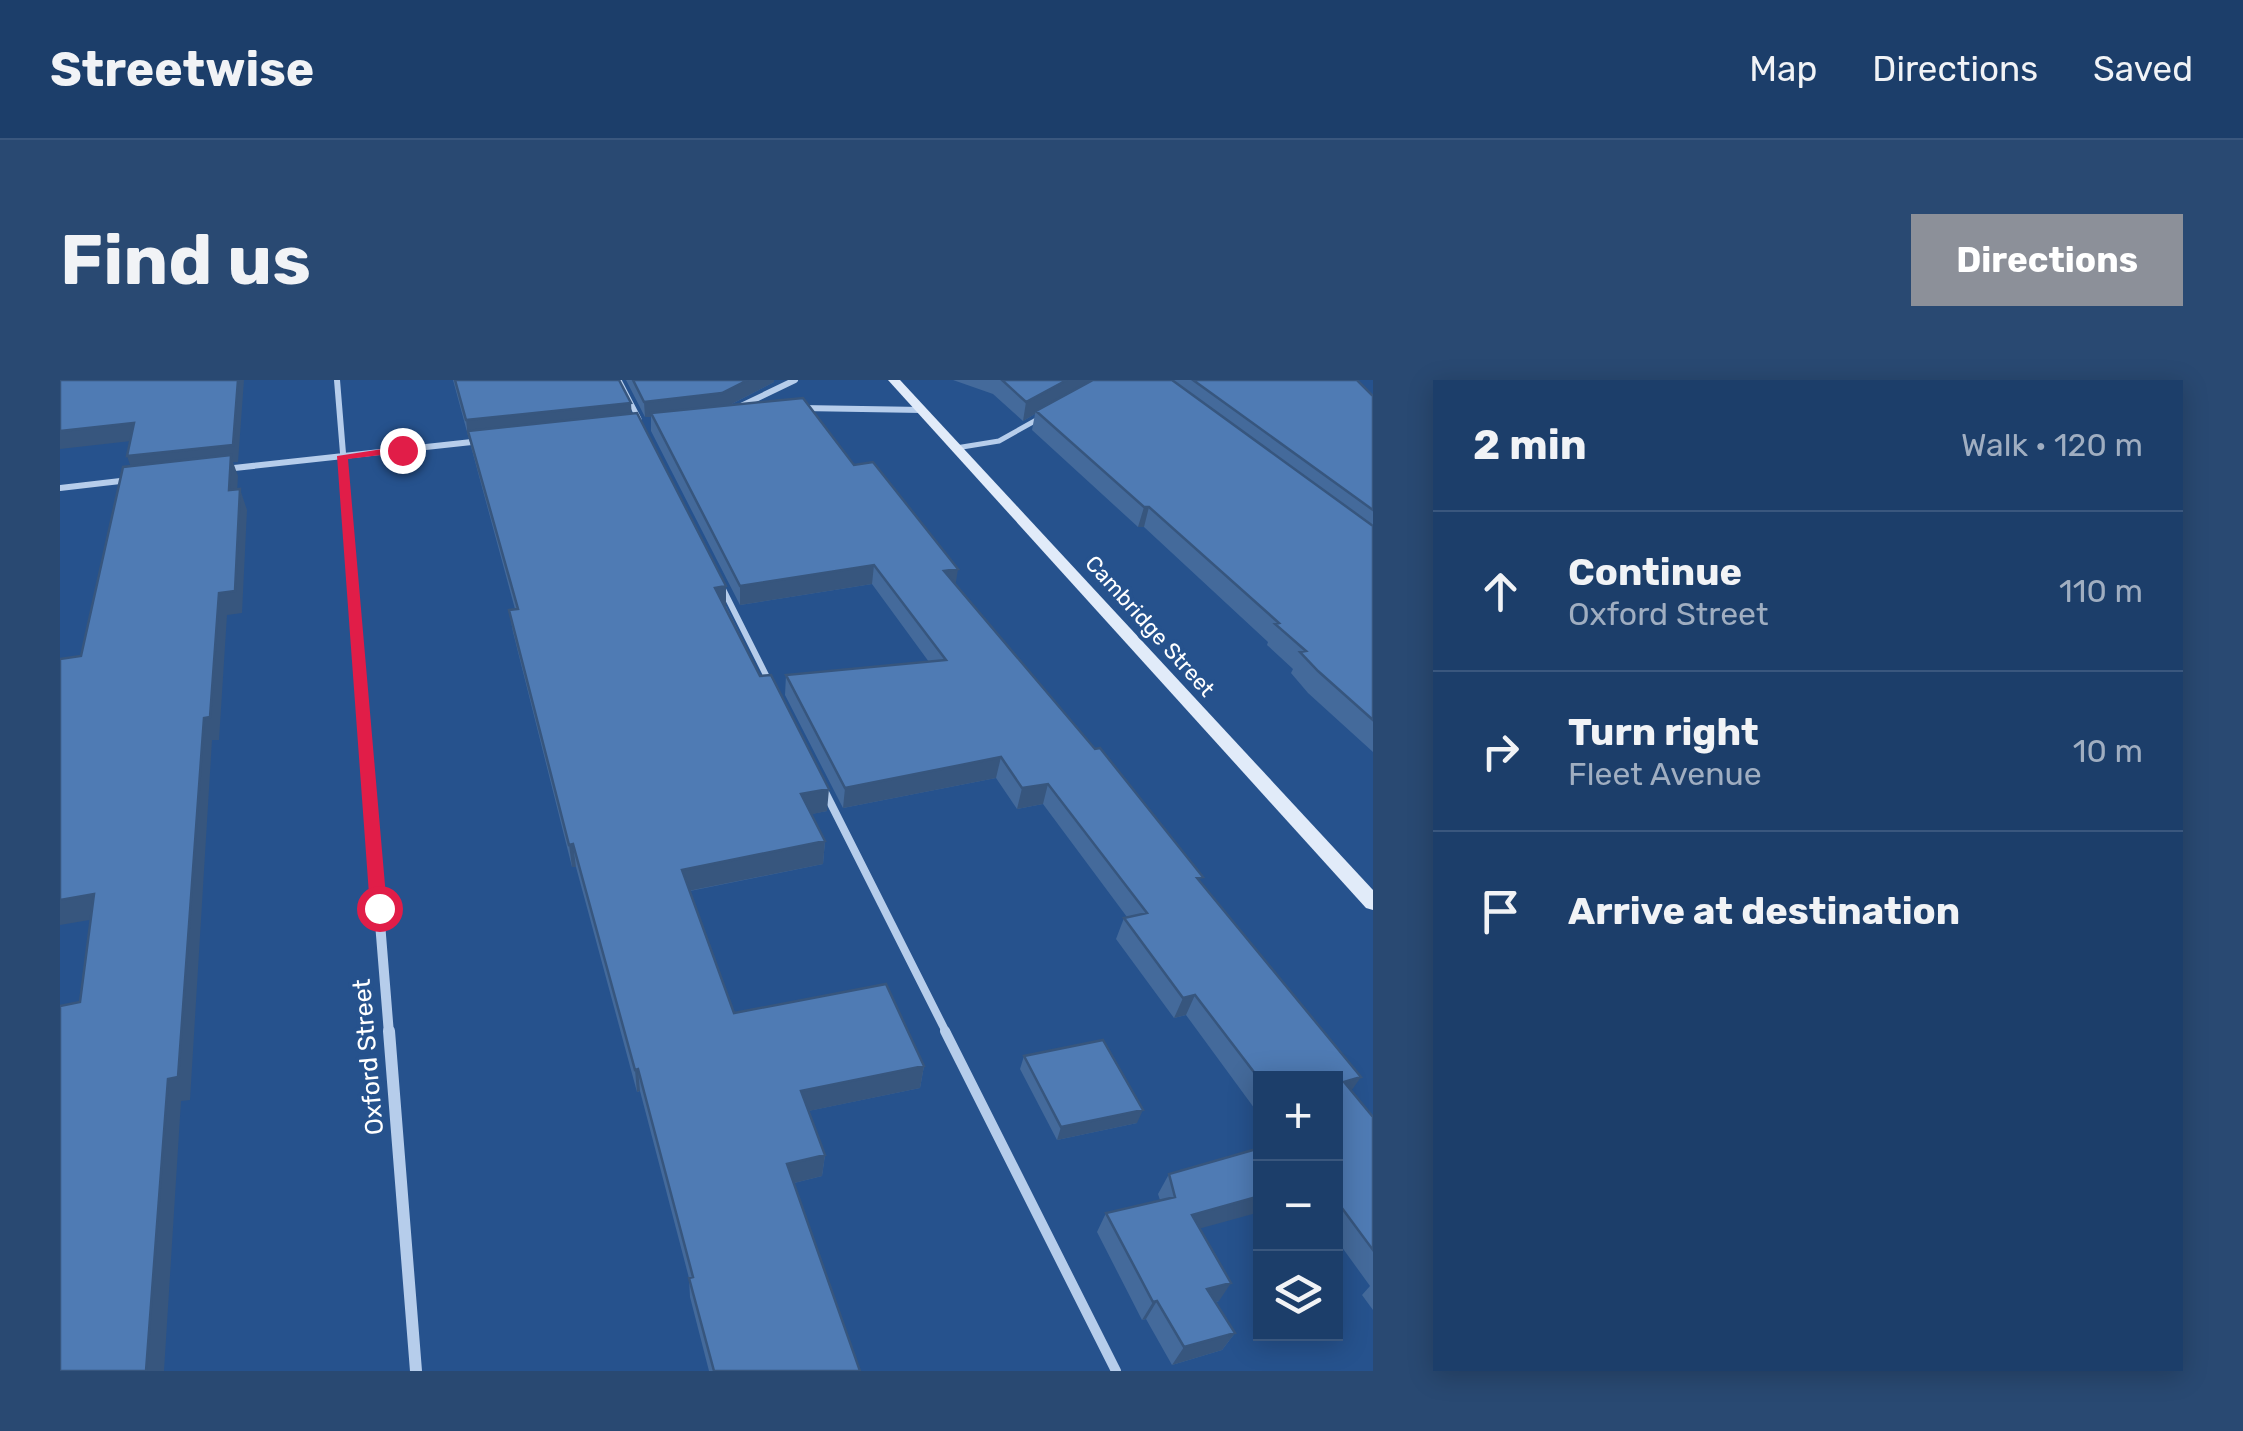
<!DOCTYPE html>
<meta charset="utf-8">
<style>
:root{--surface:#1c3e6a;--page:#294972;--text:#f1f3f6;--muted:#a0aec1;--line:#3a577e;--accent:#8c9099}
body{margin:0;font-family:Rubik,sans-serif;background:var(--page);color:var(--text)}
.controls{position:absolute;right:30px;bottom:30px;display:grid;overflow:hidden;border-radius:0px;box-shadow:0 5px 25px #0003}
.controls button{width:90px;height:90px;display:grid;place-items:center;padding:0;border:0;border-bottom:2px solid var(--line);background:var(--surface);color:var(--text);font:50px sans-serif}
.stop{position:absolute;width:30px;height:30px;margin:-22px;border:8px solid #e11d48;border-radius:50%;background:#fff}
.stop.end{background:#e11d48;border-color:#fff;box-shadow:0 2px 10px #0008}
.list{margin:0;padding:0;list-style:none}
h2{display:flex;justify-content:space-between;align-items:center;height:130px;margin:0;padding:0 40px;font-size:42px}
h2 small{font-size:32px;font-weight:400;color:var(--muted)}
.list li{display:grid;grid-template-columns:65px 1fr auto;gap:30px;align-items:center;box-sizing:border-box;height:160px;padding:0 40px;border-top:2px solid var(--line)}
.list b{display:block;font-size:38px;white-space:nowrap}
.list p{margin:0;font-size:32px;white-space:nowrap;color:var(--muted)}
.list em{font-size:32px;font-style:normal;color:var(--muted)}
.icon{flex:none;width:55px;height:55px;fill:none;stroke:currentColor;stroke-width:2;stroke-linecap:round;stroke-linejoin:round}
.map{position:relative;flex:none;width:1313px;height:991px;overflow:hidden;border-radius:0px}
header{display:flex;align-items:center;gap:60px;box-sizing:border-box;height:140px;padding:0 50px;background:var(--surface);border-bottom:2px solid var(--line)}
header strong{font-size:48px}
nav{display:flex;gap:55px;margin-inline-start:auto;font-size:35px}
.intro{display:flex;align-items:center;justify-content:space-between;box-sizing:border-box;height:240px;padding:0 60px}
h1{margin:0;font-size:70px}
.button{padding:25px 45px;border-radius:0px;background:var(--accent);color:#fff;font-size:35px;font-weight:700}
main{display:flex;gap:60px;padding:0 60px}
aside{flex:1;background:var(--surface);border-radius:0px;box-shadow:0 5px 25px #0003}
.map>svg:first-child{display:block}
</style>
<header>
<strong>Streetwise</strong>
<nav><a>Map</a><a>Directions</a><a>Saved</a></nav>
</header>
<div class="intro"><h1>Find us</h1><a class="button">Directions</a></div>
<main>
<div class="map">
<svg width="1313" height="991" viewBox="0 0 1313 991">
<rect width="100%" height="100%" fill="#26528d"/>
<g fill="none" stroke-linecap="round" stroke-linejoin="round">
<!-- lane-far3 -->
<path stroke="#b6cdeb" stroke-width="5" d="M559,0L579,39
M896,68L939,61L980,38"/>
<!-- lane-far2 -->
<path stroke="#b6cdeb" stroke-width="6" d="M663,209L710,303"/>
<!-- lane-far1 -->
<path stroke="#b6cdeb" stroke-width="8" d="M764,410L887,654"/>
<!-- lane -->
<path stroke="#b6cdeb" stroke-width="10" d="M885,651L1056,991"/>
<!-- street-far3 -->
<path stroke="#b6cdeb" stroke-width="6" d="M277,0L291,171
M677,28L735,0
M742,28L862,30
M165,89L421,61
M0,108L69,100"/>
<!-- street-far2 -->
<path stroke="#b6cdeb" stroke-width="8" d="M290,169L308,385"/>
<!-- street-far1 -->
<path stroke="#b6cdeb" stroke-width="10" d="M307,382L329,654"/>
<!-- street -->
<path stroke="#b6cdeb" stroke-width="12" d="M329,651L356,991"/>
<!-- secondary -->
<path fill="#e1ebf9" fill-rule="evenodd" d="M828,0H840L1313,510V530L1306,528Z"/>
</g>
<!-- wall -->
<path fill="#446a9b" d="M393,0H559L571,33L767,431L751,434L765,461L763,484L630,511L674,633L864,686L860,708L748,731L765,775L762,796L734,803L800,991H649L630,917L629,898L580,711L577,712L516,487H512L453,252L449,230L455,229Z
M566,0H714V2L670,25L794,85L896,204L1141,503L1292,711L1313,737V930L1302,915L1310,906L1276,859V698H1200V736L1126,635L1114,638L1056,559L1064,538L1067,537L983,424L957,429L936,398L783,428L725,315L726,295L869,282L812,204L680,225L591,51V37H585Z
M893,0H1297L1313,16V372L1248,313L1231,293L1233,289L1207,265L1208,262L1084,147H1078L972,50L975,34L963,41L933,14Z
M964,676L1077,743L997,760L960,689Z
M1109,794L1140,849L1159,921L1156,922L1175,953L1162,970L1112,985L1086,939L1082,940L1037,852L1046,833L1100,820L1098,814Z"/>
<!-- shaded-wall -->
<path fill="#37567e" d="M178,0H184L178,82H173L178,96L176,131L73,93L67,76Z
M688,0H714V2L662,29L591,33V37H585L584,22Z
M1007,0H1036L976,31L975,34L963,41L966,22Z
M571,23L572,39L408,57L406,40Z
M74,43L80,60L0,69V51Z
M180,109L187,130L182,233L167,235L159,360H152L130,720L121,721L104,991H86L108,699L144,338L159,213Z
M1084,127H1089L1084,147H1078Z
M814,185L812,204L680,225V206Z
M898,189L895,208L884,191Z
M666,206V227L655,208Z
M941,377L936,398L783,428L785,408Z
M988,404L983,424L957,429L962,408Z
M769,409L767,431L739,437L741,414Z
M765,461L763,484L623,512L622,490Z
M513,464L516,487H512L509,465Z
M34,514L47,537L0,545V520Z
M1135,615L1126,635L1114,638L1123,618Z
M864,686L860,708L739,733L741,711Z
M578,689L580,711L577,712L575,690Z
M1301,697L1287,717L1284,702Z
M1083,730L1077,743L997,760L1001,747Z
M765,775L762,796L726,805L727,784Z
M1200,816V832L1120,854L1132,835Z
M1171,903L1159,921L1135,927L1147,909Z
M1097,921L1086,939L1082,940L1093,922Z
M1175,953L1162,970L1112,985L1124,967Z"/>
<!-- building -->
<path fill="#4f7bb4" stroke="#37567e" stroke-width="2.5" d="M0,0H178L173,65L67,76L74,43L0,51Z
M395,0H559L571,23L406,40Z
M573,0H688L662,13L584,22Z
M942,0H1007L966,22Z
M1033,0H1112L1313,146V340L1258,291L1240,272L1246,271L1215,244L1219,243L1089,127H1084L976,31Z
M1133,0H1297L1313,16V130Z
M743,18L794,85L813,82L898,189L884,191L1035,369L1040,368L1143,497L1137,498L1301,697L1284,702L1313,737V870L1276,820V698H1200V700L1135,615L1123,618L1064,538L1087,533L988,404L962,408L941,377L785,408L726,295L886,280L814,185L680,206L591,33Z
M577,33L666,206L655,208L700,296L711,295L769,409L741,414L765,461L622,490L674,633L826,604L864,686L741,711L765,775L727,784L800,991H654L629,898L633,897L578,689L575,690L513,464L509,465L449,230L458,229L408,51Z
M171,75L169,110L180,109L175,211L159,213L150,337L144,338L118,697L108,699L86,991H0V626L20,622L34,514L0,520V279L21,276L63,87Z
M1043,660L1083,730L1001,747L964,676Z
M1200,768V816L1132,835L1171,903L1147,909L1175,953L1124,967L1097,921L1093,922L1046,833L1115,817L1109,794Z"/>
<!-- route -->
<path fill="#e11d48" d="M342,66L346,72L288,79L327,528L319,535L310,528L277,76Z"/>
<g text-anchor="middle" dominant-baseline="central" stroke-width="8" stroke-linejoin="round" paint-order="stroke">
<!-- far-street labels -->
<g font-size="22" fill="#fff" stroke="#26528d">
<text transform="translate(1090 246) rotate(48)">Cambridge Street</text>
</g>
<!-- street labels -->
<g font-size="25" fill="#fff" stroke="#26528d">
<text transform="translate(308 677) rotate(-95)">Oxford Street</text>
</g>
</g>
</svg>
<div class="controls">
<button>+</button>
<button>−</button>
<button><svg class="icon" aria-label="layers" viewBox="0 0 24 24"><path d="M12 4l9 5-9 5-9-5zM3 14l9 5 9-5"/></svg></button>
</div>
<div class="stop" style="left:319px;top:528px"></div>
<div class="stop end" style="left:342px;top:70px"></div>
</div>
<aside>
<h2>2 min<small>Walk · 120 m</small></h2>
<ul class="list">
<li><svg class="icon" aria-label="ahead" viewBox="0 0 24 24"><path d="M12 20V5M6 11l6-6 6 6"/></svg><div><b>Continue</b><p>Oxford Street</p></div><em>110 m</em></li>
<li><svg class="icon" aria-label="right" viewBox="0 0 24 24"><path d="M7 20v-9h11M14 6l5 5-5 5"/></svg><div><b>Turn right</b><p>Fleet Avenue</p></div><em>10 m</em></li>
<li><svg class="icon" aria-label="arrive" viewBox="0 0 24 24"><path d="M6 21V4h12l-3 4 3 4H6"/></svg><div><b>Arrive at destination</b></div></li>
</ul>
</aside>
</main>
